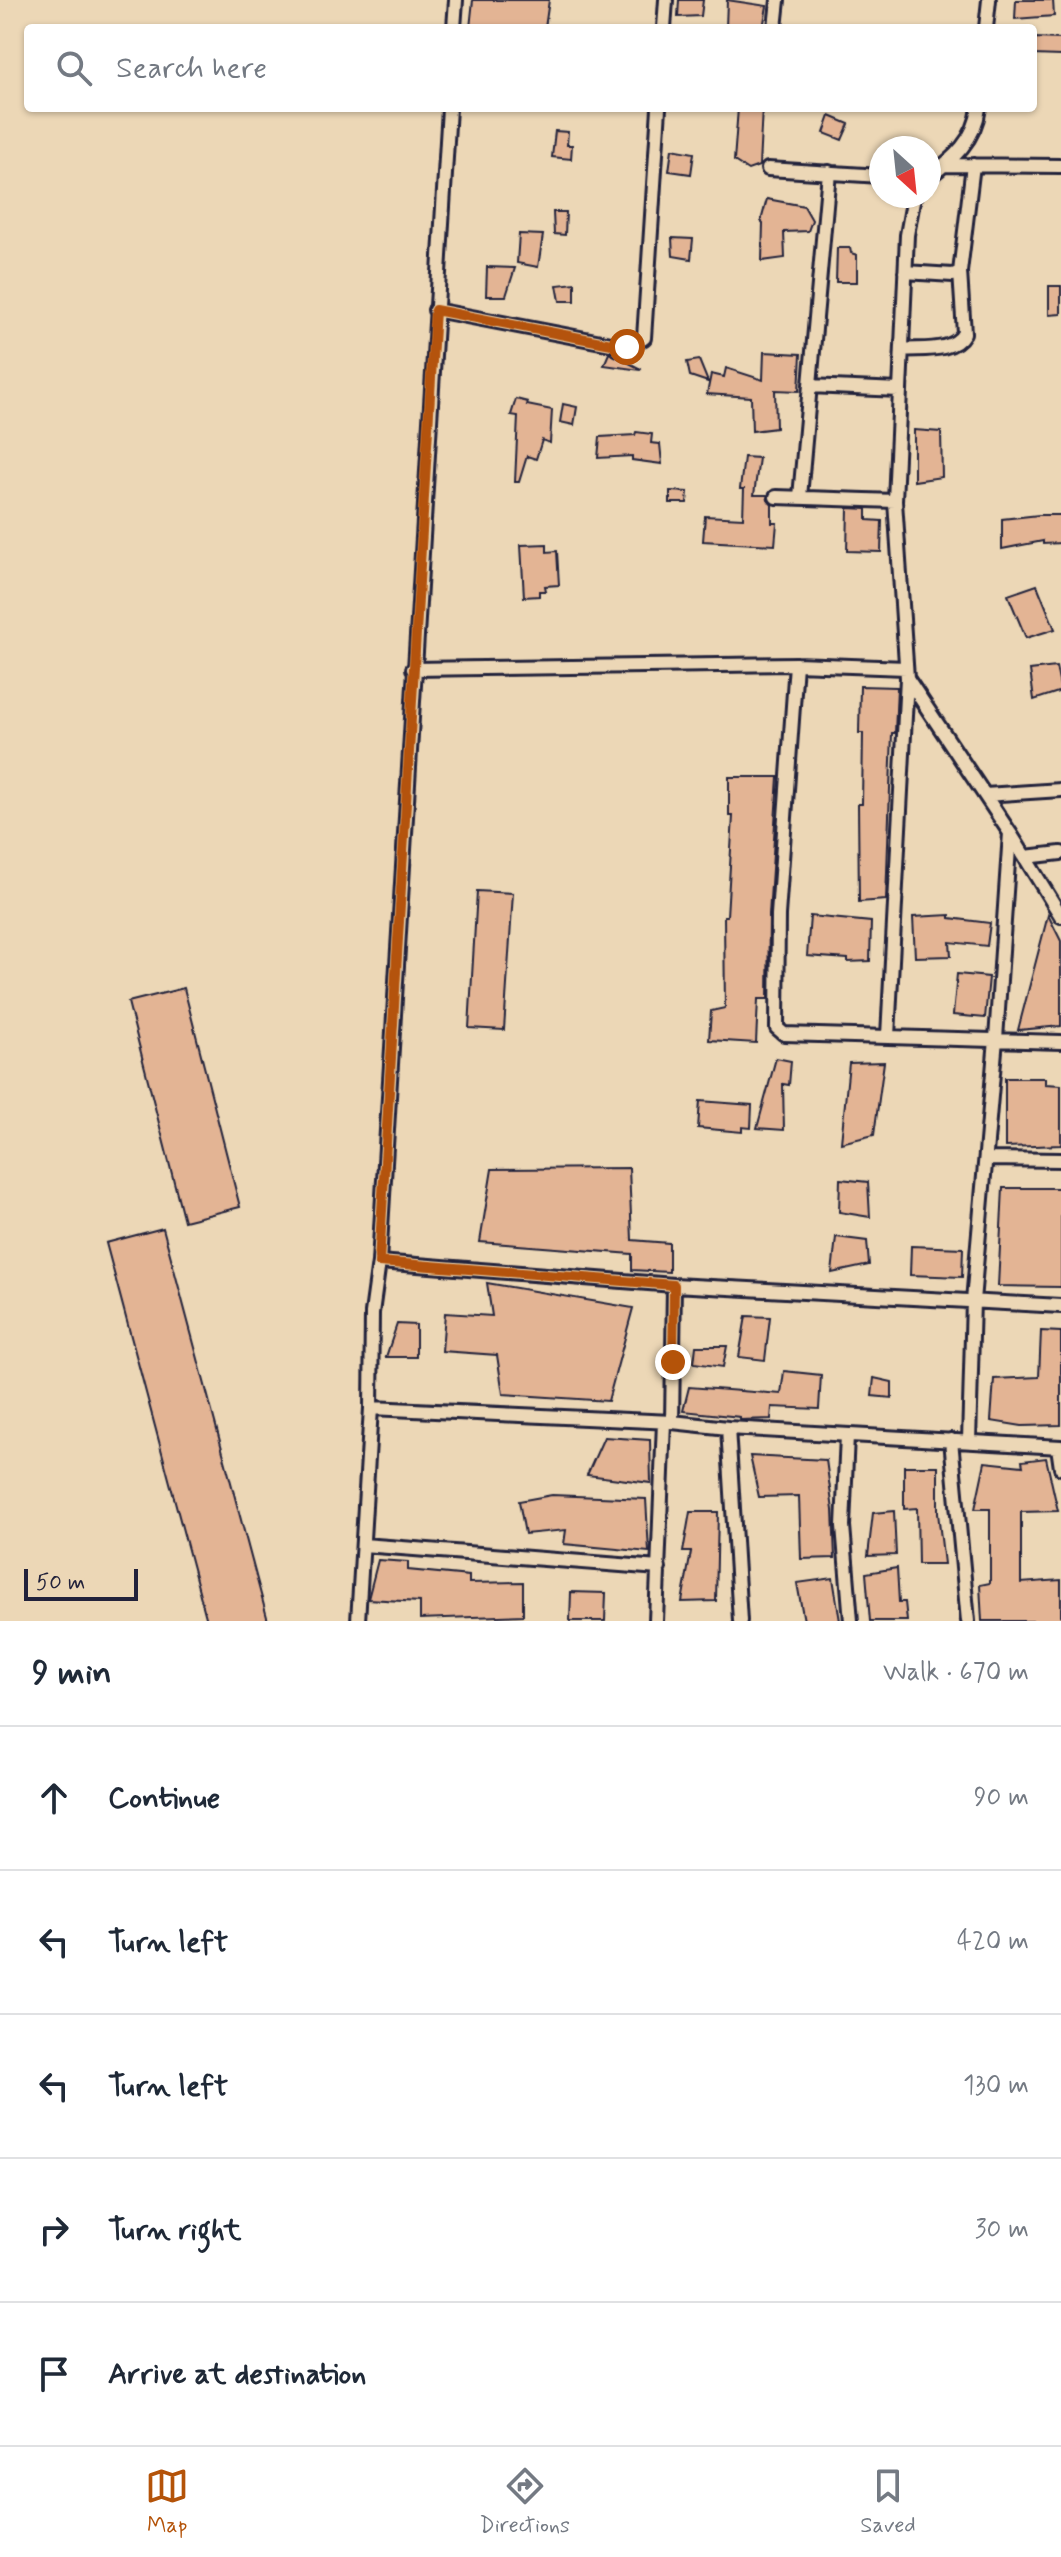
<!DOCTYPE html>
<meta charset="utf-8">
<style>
:root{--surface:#fff;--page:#f2f2f3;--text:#1f2937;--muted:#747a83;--line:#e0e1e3;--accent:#b45309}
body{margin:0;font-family:Mynerve,sans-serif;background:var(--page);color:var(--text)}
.compass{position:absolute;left:869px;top:136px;width:72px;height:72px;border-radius:50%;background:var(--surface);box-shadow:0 2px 6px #0004;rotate:153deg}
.scale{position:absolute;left:24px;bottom:20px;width:114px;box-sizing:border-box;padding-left:8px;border:4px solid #22223b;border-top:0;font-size:22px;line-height:28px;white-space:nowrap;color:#22223b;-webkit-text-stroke:6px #ecd7b6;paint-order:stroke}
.stop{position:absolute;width:24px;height:24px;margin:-18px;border:6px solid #b45309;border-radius:50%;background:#fff}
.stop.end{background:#b45309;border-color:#fff;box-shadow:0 2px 8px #0008}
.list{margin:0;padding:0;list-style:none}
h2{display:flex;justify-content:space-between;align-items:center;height:104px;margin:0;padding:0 32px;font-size:34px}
h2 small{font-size:26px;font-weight:400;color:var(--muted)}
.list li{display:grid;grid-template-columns:52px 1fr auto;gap:24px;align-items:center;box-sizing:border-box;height:144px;padding:0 32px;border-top:2px solid var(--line)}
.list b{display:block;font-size:30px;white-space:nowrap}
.list em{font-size:26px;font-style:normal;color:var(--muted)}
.icon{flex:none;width:44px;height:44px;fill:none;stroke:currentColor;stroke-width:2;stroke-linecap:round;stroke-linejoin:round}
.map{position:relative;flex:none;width:1061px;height:1621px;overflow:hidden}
.search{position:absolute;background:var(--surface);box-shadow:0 2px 6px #0004;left:24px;right:24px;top:24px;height:88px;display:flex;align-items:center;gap:20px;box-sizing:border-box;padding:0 28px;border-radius:8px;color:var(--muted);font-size:30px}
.sheet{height:824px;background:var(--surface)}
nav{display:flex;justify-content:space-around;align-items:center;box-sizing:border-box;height:112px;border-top:2px solid var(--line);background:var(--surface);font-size:22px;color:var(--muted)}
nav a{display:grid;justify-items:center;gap:4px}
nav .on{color:var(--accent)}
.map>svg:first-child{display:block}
</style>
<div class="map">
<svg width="1061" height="1621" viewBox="0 0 1061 1621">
<rect width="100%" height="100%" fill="#ecd7b6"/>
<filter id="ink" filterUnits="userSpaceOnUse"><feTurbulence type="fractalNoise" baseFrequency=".0125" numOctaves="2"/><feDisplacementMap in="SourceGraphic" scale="16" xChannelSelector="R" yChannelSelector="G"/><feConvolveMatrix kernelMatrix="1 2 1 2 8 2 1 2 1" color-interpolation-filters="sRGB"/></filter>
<g filter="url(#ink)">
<!-- building -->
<path fill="#e3b494" stroke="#22223b" stroke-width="2" d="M473,0H549L545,28H470Z
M679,0H703L701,16L678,17Z
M727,0L767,6L763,28H726Z
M1016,0H1053L1054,16L1015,19Z
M1033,38L1061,39V56L1033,55Z
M738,108H762L759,166L748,170L734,161Z
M830,116L849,124L842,140L824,133Z
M555,131L568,132L567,145H572L571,159L552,157Z
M672,149L694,153L691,174L669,171Z
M767,199L804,206L812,220L808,231L784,232L785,258L762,261L763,223L761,221Z
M553,212H566L565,235L554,234Z
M519,234L543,235L538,267L517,263Z
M672,238L693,239L691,259L673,256Z
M837,248H850L851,253L857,255V282H836Z
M487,267L515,268L506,296H486Z
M575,283V301H560L557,285Z
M1049,286H1061V314L1049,315Z
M764,352L801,354L799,391L775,390L776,428L752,431L751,397L707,394L711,374L724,377L726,368L763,380Z
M609,353L641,369L640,370L604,365Z
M699,360L708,382L690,376L687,362Z
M516,399L528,402L527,405L552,410L550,443L542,440L536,459L527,456L519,482H515L518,416L511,415Z
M563,404L577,407L574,425L560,422Z
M914,430L941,432L942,477L914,481Z
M636,432L652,434L651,443L660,444L662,464L632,460V456L598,458L600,437L635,435Z
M744,457L759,458L754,495H767L768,500L772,505V523H777L775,545L703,541L705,516L743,518L744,489H740Z
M670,491L688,492L687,503H670Z
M848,508L867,509V520L882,521L881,552L847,551Z
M1039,515H1061V543L1043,544V541L1002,549V519Z
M547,544V552L557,551L559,585L545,586L546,591H539V596L524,597L521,545Z
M1037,585L1055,629L1026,638L1008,595Z
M1056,667L1061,691L1034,700L1030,670Z
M860,686L897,687L895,733H892L886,900L859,902L858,804H862L863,733H859Z
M729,777H778L769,915L768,999H758L756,1043L709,1040L711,1011L725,1008L724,916H727L733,816H729Z
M477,891L513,893L504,1030L469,1028Z
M950,915V918L990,923L987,946L950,942L951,956L915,957L913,917Z
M1048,915L1061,941V1026L1018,1030Z
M810,916L871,922L870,961L848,962V959L807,956Z
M957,974L989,977L985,1018L953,1015Z
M184,988L240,1207L184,1221L128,1002Z
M776,1058L791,1061L789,1085L783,1084L784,1130L757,1128Z
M884,1062L874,1135L841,1143L849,1063Z
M1005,1078H1045V1084L1061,1085V1145L1005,1147Z
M700,1101L752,1105L751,1128L742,1127V1132L698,1128Z
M629,1168L632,1240L669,1243V1272L632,1270V1254L480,1242L492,1169Z
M840,1179L868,1182L870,1217L839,1212Z
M1003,1188H1061V1287L998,1286Z
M163,1228L268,1621H207L106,1243Z
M836,1237L867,1241L869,1265L832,1273Z
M911,1246L963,1248L962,1277L910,1275Z
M487,1283L633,1308L608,1401L503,1394L497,1355L442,1351L445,1313L492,1316Z
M746,1316L770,1317L765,1360L739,1357Z
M397,1324L416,1325V1357H386Z
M1041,1331L1061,1332V1425L1022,1426L991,1421L994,1379L1039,1377Z
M696,1346H727L723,1367L694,1363Z
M784,1371L821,1375L819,1409L772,1407L771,1419L740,1420V1417L683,1411L689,1387L781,1394Z
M874,1378L892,1382V1398L872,1396Z
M604,1437L650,1440L651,1483L587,1475Z
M750,1456L826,1460L833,1510L835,1558L801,1559L799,1496L759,1497Z
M1046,1458L1058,1511L1021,1512V1583L1061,1580V1621H982L980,1585L990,1583V1509H975L985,1462L1023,1466L1022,1461Z
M904,1466H938V1513L944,1564H918L917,1508L904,1509Z
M552,1495L646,1499L649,1552L564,1544L566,1530L525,1534L519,1501Z
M894,1511L896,1555L868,1556L873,1513Z
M690,1512H718L716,1601L682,1602L691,1552H683Z
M378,1560L408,1562V1570L469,1576V1583L523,1582V1615L420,1619V1602L368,1599Z
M897,1568L899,1602H905L907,1621H870L866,1573Z
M833,1578L840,1621H804L797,1583Z
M571,1592L606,1593L605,1621H570Z"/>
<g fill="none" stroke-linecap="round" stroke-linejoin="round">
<!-- minor casing -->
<g stroke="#22223b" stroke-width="18">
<path id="minor" d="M454,28L456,0
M664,28L666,0
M775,28L778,0
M986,28L989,0
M945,165L1061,166
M768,169L881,176
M929,177C954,158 975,140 979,108
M905,272L953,275L960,272L973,165
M435,310L627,347L644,338L659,108
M902,350C922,348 953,353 964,333L960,272
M810,386L899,390
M776,497L895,501
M800,497L829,172
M796,664L778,915L777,1028L784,1034L1061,1042
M413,669L796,664L906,668
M907,678L1010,833L1061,916
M985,795L1061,790
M1025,857L1061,853
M888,1036L907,678L895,501L907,235L914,196
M986,1159L1061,1160
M379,1262L674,1285L1061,1306
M371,1408L672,1422L728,1428L1061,1447
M672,1422L674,1285
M728,1428L740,1621
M847,1435L843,1526L851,1621
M951,1440L968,1621
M969,1441L973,1301L996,1039L1010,833
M1058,1447L1061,1468
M363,1545L659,1568
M358,1621L371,1408L372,1313L379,1262L449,108
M656,1621L664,1422"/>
</g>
<!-- minor -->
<use href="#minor" stroke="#ecd7b6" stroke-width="12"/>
</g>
</g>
<g fill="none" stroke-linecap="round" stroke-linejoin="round" filter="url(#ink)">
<!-- route -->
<path stroke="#b45309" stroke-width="10" d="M627,347L435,310L379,1262L674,1285L673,1362"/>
</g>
</svg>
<svg class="compass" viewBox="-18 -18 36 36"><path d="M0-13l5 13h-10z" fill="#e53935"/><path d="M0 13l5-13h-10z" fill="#747a83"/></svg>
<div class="scale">50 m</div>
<div class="stop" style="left:627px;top:347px"></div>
<div class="stop end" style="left:673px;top:1362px"></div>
<div class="search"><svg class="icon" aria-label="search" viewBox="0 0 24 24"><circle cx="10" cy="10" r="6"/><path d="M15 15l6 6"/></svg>Search here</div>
</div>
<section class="sheet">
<h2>9 min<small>Walk · 670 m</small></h2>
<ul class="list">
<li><svg class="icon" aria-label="ahead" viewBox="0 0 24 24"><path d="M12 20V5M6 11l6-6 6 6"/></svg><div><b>Continue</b></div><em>90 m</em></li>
<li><svg class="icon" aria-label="left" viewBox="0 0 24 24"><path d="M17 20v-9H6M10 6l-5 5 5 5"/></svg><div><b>Turn left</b></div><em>420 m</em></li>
<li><svg class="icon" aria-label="left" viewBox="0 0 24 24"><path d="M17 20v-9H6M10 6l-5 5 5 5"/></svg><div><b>Turn left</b></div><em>130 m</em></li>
<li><svg class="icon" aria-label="right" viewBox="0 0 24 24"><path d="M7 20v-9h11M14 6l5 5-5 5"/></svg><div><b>Turn right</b></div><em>30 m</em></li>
<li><svg class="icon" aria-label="arrive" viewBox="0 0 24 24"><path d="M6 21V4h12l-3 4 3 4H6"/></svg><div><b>Arrive at destination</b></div></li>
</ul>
</section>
<nav>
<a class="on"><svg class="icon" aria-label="map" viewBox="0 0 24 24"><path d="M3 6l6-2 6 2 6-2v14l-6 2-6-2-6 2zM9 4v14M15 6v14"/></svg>Map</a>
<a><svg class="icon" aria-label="directions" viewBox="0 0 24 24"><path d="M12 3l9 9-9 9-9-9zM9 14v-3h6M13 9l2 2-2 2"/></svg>Directions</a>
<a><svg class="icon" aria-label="saved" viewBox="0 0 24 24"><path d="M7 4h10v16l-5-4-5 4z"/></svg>Saved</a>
</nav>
